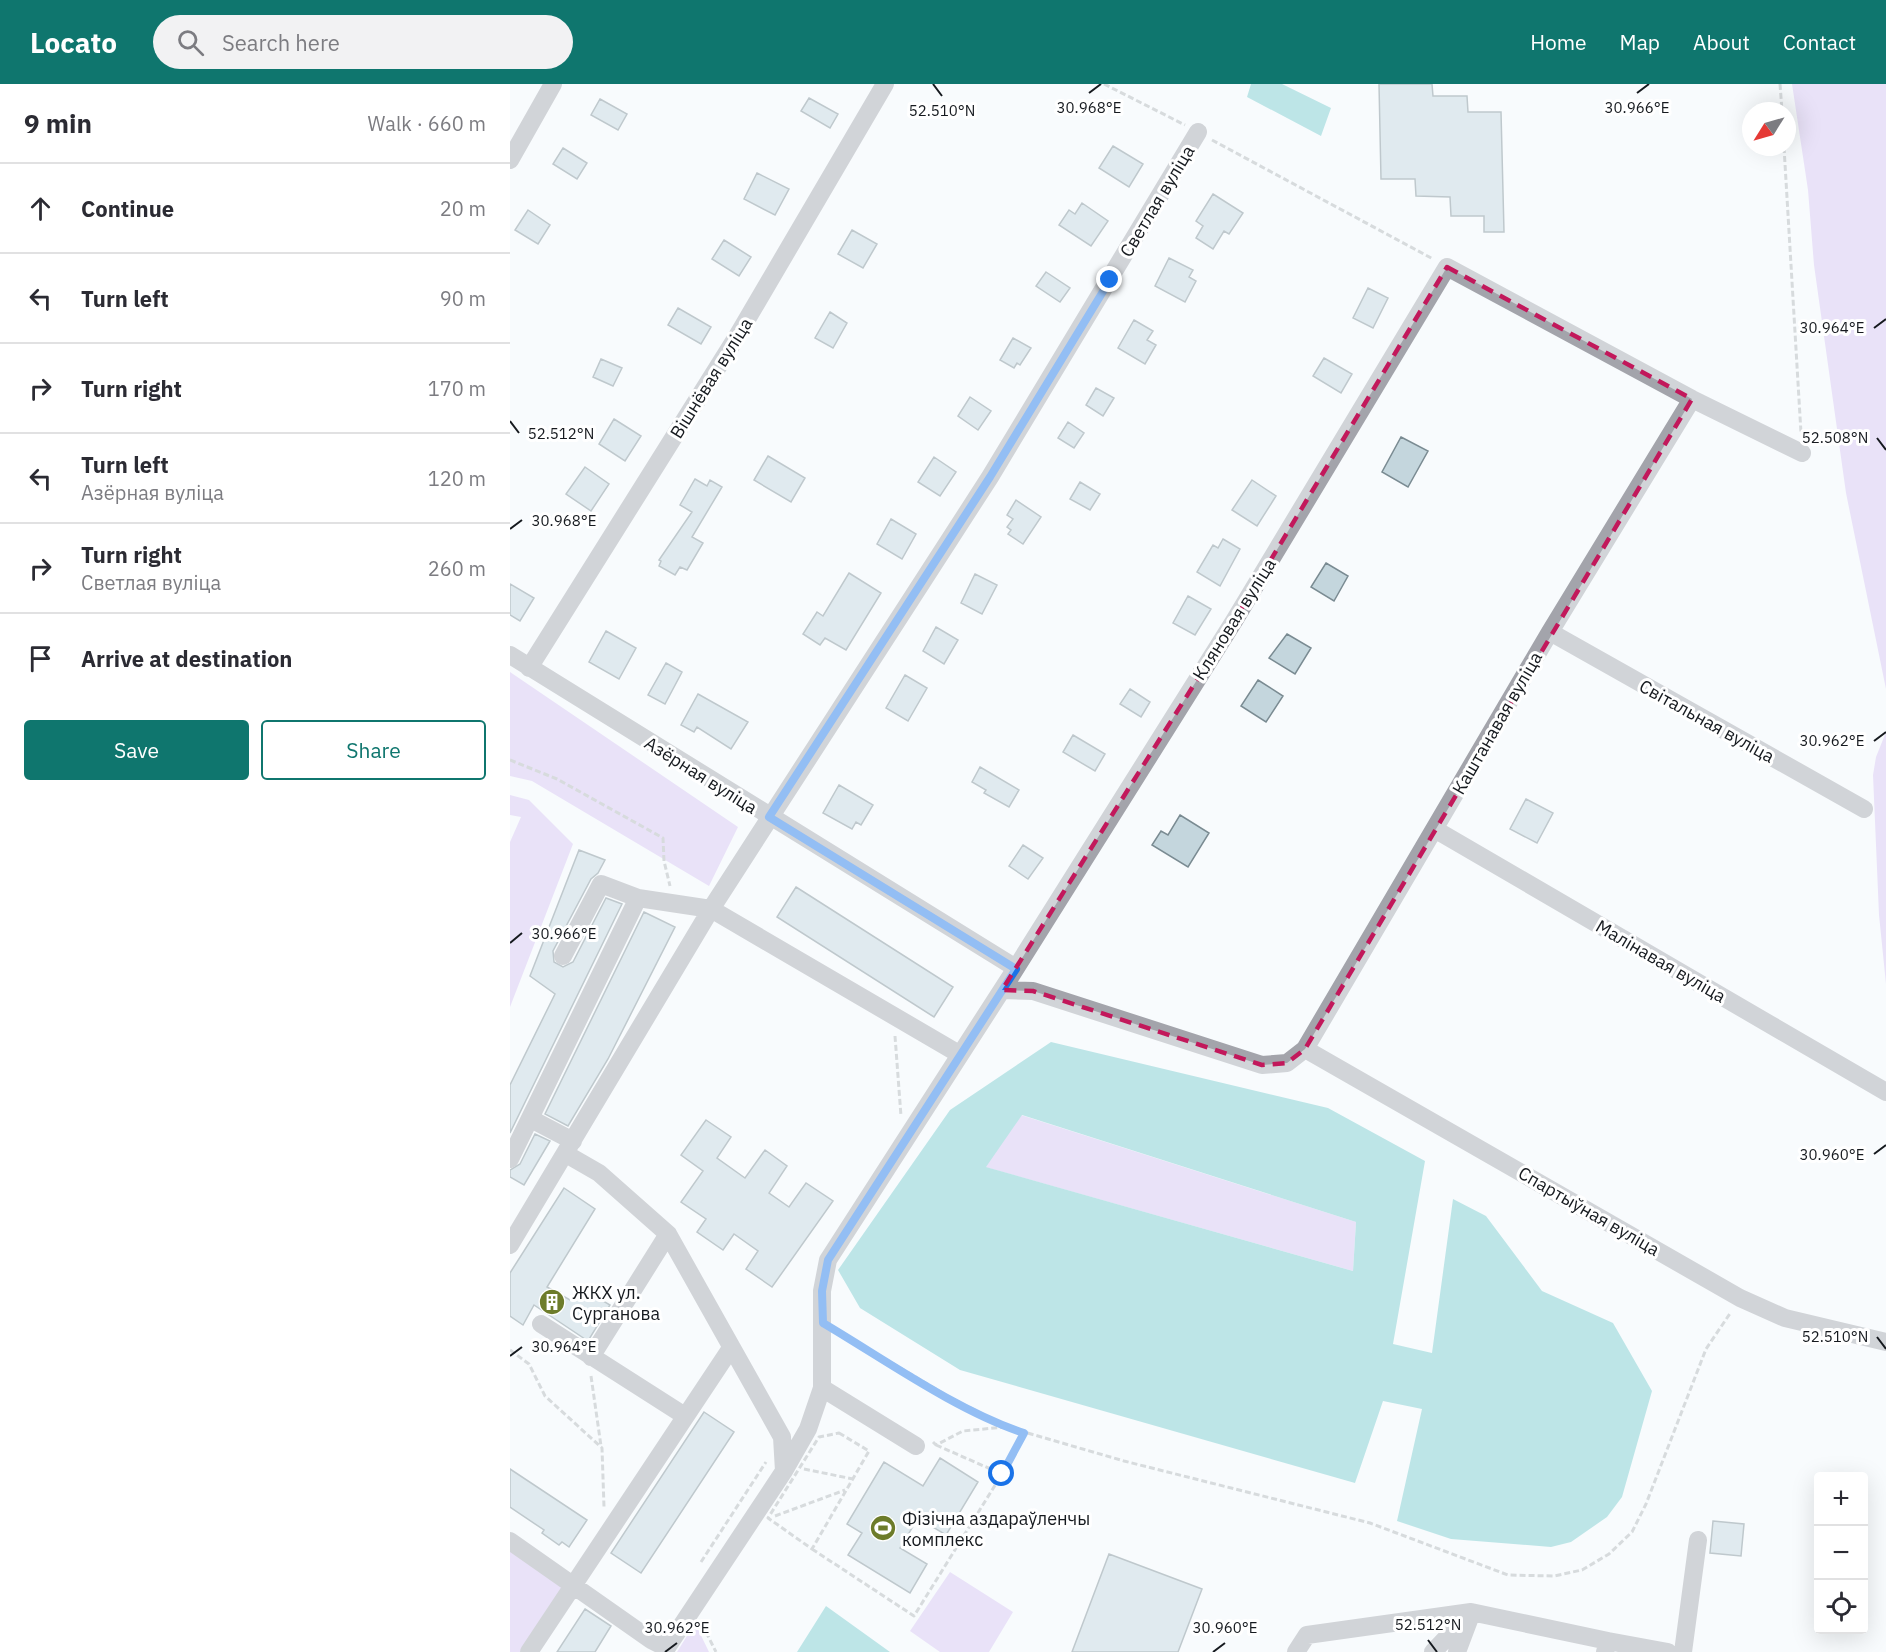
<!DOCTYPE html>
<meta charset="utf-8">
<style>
:root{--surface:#fff;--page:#f2f2f3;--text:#2b2b33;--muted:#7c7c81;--line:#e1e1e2;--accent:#0f766e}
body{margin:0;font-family:"IBM Plex Sans",sans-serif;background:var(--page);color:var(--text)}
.controls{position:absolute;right:18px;bottom:18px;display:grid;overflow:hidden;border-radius:6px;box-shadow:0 6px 24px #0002}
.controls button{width:54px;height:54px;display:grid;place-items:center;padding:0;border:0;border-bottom:2px solid var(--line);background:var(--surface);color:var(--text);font:30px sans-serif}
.compass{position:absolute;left:1232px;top:18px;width:54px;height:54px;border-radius:50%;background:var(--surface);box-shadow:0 6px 24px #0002;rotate:233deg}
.stop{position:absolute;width:18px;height:18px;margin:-14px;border:4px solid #1a73e8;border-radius:50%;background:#fff}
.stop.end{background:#1a73e8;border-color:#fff;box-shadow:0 2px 6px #0008}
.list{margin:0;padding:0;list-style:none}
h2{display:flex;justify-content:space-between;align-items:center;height:78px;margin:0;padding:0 24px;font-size:26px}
h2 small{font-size:20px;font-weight:400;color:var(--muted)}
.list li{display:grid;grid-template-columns:39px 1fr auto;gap:18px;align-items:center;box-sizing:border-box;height:90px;padding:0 24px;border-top:2px solid var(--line)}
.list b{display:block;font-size:22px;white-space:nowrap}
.list p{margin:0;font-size:20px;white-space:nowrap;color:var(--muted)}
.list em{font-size:20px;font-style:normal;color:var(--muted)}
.actions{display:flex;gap:12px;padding:18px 24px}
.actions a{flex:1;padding:14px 0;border:2px solid var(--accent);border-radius:6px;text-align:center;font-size:21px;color:var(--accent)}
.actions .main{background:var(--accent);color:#fff}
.icon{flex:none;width:33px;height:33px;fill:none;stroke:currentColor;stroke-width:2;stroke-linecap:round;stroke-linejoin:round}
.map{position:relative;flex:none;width:1376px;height:1568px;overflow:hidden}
header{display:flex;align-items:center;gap:36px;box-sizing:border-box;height:84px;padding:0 30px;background:var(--accent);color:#fff}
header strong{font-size:28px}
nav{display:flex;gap:33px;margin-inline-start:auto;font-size:21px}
.search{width:420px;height:54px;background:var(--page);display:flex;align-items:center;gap:15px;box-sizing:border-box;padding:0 21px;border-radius:33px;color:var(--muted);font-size:22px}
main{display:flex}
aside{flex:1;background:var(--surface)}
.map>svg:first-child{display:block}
</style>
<header>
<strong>Locato</strong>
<div class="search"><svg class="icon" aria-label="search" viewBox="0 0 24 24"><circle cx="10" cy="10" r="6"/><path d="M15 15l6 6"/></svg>Search here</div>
<nav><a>Home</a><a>Map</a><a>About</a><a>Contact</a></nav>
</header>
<main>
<aside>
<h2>9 min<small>Walk · 660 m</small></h2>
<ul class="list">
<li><svg class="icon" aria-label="ahead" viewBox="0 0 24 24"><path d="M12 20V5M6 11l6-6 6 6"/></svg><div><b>Continue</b></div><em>20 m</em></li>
<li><svg class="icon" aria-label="left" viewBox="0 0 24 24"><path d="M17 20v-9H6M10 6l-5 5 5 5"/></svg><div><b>Turn left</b></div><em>90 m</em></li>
<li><svg class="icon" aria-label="right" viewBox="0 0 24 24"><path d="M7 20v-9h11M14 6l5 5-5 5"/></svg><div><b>Turn right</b></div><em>170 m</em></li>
<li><svg class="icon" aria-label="left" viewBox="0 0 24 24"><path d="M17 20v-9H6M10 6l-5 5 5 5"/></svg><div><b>Turn left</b><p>Азёрная вуліца</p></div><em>120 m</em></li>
<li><svg class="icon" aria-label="right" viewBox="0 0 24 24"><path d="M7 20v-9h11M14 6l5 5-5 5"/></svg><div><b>Turn right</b><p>Светлая вуліца</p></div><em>260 m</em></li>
<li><svg class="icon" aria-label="arrive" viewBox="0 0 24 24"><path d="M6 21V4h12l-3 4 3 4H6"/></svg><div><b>Arrive at destination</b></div></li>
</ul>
<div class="actions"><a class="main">Save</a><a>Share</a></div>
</aside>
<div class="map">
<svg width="1376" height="1568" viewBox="0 0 1376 1568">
<rect width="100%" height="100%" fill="#f8fbfd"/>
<!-- green -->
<path fill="#d8c3f2" d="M1282,0H1376V605L1336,409L1304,181L1298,106Z
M0,588L228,743L199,802L22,697L0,692Z
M1376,648V900L1369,831L1363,691L1366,673Z
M0,711L19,716L63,760L0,923V758L11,733L0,731Z
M511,1031L846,1138L843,1187L475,1083Z
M0,1464L53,1502L10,1568H0Z
M440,1488L503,1528L479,1568H430L400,1547Z
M185,1539L199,1568H167Z"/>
<!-- water -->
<path fill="#77cacd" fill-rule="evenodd" d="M741,0H772L821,24L811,52L737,13Z
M541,958L818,1024L915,1077L883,1260L922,1269L943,1115L976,1132L1032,1207L1103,1239L1142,1307L1112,1413L1097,1433L1061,1458L1041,1463L941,1455L887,1437L912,1325L873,1317L845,1399L450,1286L350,1224L328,1186L440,1026ZM512,1031L846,1138L843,1187L476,1083Z
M316,1522L380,1568H287Z"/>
<!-- building -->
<path fill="#c4d6dd" stroke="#7a8b92" stroke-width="1.5" d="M869,0H922L923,12H957L958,28H991L994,148H974V132H941L940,113L906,112L905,95H871Z
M299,14L328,30L320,44L291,27Z
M90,15L117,30L108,46L81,31Z
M603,62L633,80L619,103L589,84Z
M53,64L77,79L67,95L43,80Z
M247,89L279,105L265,131L234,115Z
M703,110L733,129L719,150L714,147L703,165L686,154L693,142L686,137Z
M572,119L598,137L581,162L549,141L559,126L565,130Z
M18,126L40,141L28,160L5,146Z
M342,146L367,160L353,184L328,170Z
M214,156L241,173L229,192L202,175Z
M659,174L683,186L679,193L686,197L675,218L645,202Z
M536,188L560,204L550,218L526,202Z
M858,204L878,214L863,244L843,234Z
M168,224L201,243L191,260L158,241Z
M320,228L337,239L323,264L305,254Z
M624,236L643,247L637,256L646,261L635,280L608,264Z
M503,254L521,264L510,281L507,279L504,284L490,276Z
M814,274L842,290L831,309L803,292Z
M91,275L112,284L103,302L83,293Z
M586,304L604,314L593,332L576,321Z
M460,313L481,327L468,346L448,332Z
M104,335L131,352L115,377L89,360Z
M558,338L574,349L564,364L548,354Z
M891,353L918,367L898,403L872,388Z
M258,372L295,394L281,418L244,396Z
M424,373L446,388L430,412L408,398Z
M75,383L99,400L81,427L56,410Z
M185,395L197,402L200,396L212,403L182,453L193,459L177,486L170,483L165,491L149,482L151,477L149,476L182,428L170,421Z
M742,396L766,412L747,442L722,426Z
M570,398L590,410L580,426L560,415Z
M506,416L531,433L513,460L498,450L501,446L497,443L503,435L497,431Z
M381,435L406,450L392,475L367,460Z
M713,455L730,465L710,502L687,488L703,461L708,464Z
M816,479L838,492L824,517L801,503Z
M339,489L371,509L336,566L315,554L310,561L293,550L307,528L313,532Z
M465,490L487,501L472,530L451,519Z
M0,500L24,514L10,537L0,531Z
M678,512L701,525L685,551L663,539Z
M426,543L448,556L434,580L413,567Z
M96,547L126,564L109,595L79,578Z
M777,550L801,564L785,590L759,574Z
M156,579L172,588L155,620L138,611Z
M395,591L417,604L398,637L376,624Z
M748,596L773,612L756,638L731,622Z
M620,605L640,618L631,633L610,620Z
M188,610L238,638L221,665L187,643L184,648L171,641Z
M563,651L595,670L585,687L553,668Z
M470,683L509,706L499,723L474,709L476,706L462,698Z
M329,701L363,721L351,741L346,738L342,745L313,729Z
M1016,715L1043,729L1027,759L1000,745Z
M670,731L699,749L678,783L642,761L651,747L658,751Z
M513,761L533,774L518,795L499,782Z
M69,766L95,776L88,789L81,795L43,867L44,878L53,883L63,878L96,814L112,820L0,1049V1001L45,910L20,892Z
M286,803L443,903L424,933L267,833Z
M134,828L165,843L98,975L58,1042L35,1030Z
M196,1036L221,1053L207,1074L235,1094L255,1066L277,1082L259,1109L279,1123L296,1099L323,1117L262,1203L236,1185L248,1167L224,1150L213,1166L187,1148L196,1135L171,1118L193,1087L171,1071Z
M25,1050L40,1057L14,1101L0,1093V1086L10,1080Z
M54,1104L85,1125L37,1203L60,1216L68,1202L100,1221L78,1257L24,1221L13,1241L0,1232V1189Z
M194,1328L224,1348L131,1489L101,1469Z
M430,1374L468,1398L436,1451L408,1434L390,1464L417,1480L400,1509L338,1471L352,1449L337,1440L374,1378L413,1402Z
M0,1385L77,1436L59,1463L52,1458L49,1461L32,1449L34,1446L0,1423Z
M1203,1437L1234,1440L1231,1472L1200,1469Z
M599,1470L692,1505L668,1568H562Z
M75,1525L101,1542L85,1568H47Z"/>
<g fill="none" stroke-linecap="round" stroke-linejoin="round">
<!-- path -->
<path stroke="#b0b4b7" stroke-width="3" stroke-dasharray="6 3" stroke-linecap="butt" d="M594,0L675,41
M1270,0L1272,27
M702,56L923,175
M1274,63L1291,349
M0,676L47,695L153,754L154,777L160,802
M385,952L391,1032
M328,1247L441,1314L497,1343L614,1377L860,1439L998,1491L1044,1492L1072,1486L1099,1470L1122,1448L1136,1420L1196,1265L1221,1228
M0,1266L19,1280L35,1312L92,1364L94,1423
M81,1292L91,1362
M329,1349L359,1367L302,1465L258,1434L309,1353Z
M423,1358L426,1361L453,1347L495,1343
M426,1361L492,1390
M294,1385L343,1395
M265,1432L335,1406
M302,1465L404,1532L492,1390L514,1349
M191,1478L256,1378
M192,1540L206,1568"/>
<!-- minor -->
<path stroke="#a3a4ab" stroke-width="18" d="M0,76L43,0
M1040,548L1354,725
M0,571L506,884
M19,584L226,254L375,0
M926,746L1376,1008
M53,872L91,800L128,814L201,825L449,970
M492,906L523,907L752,981L777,979L795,965L1040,548L1182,315
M795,965L1230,1214L1275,1234L1376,1258
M21,1035L63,1057
M56,1070L89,1089L158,1150L272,1353L274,1387
M0,1075L128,814
M0,1161L201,825L480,393L688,48
M31,1240L175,1332
M81,1273L158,1150
M312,1304L406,1362
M0,1457L141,1556L157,1564
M19,1568L221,1264
M154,1568L274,1387L298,1345L312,1304V1207L318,1176L506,884L724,537L937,183L1182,315L1292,369
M786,1568L797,1551L961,1528L1098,1557
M923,1568L961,1528
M947,1568L959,1536
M1095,1568L1098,1557L1158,1568
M1173,1568L1188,1456"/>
</g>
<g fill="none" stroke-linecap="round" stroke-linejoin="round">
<!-- route -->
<path stroke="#1a73e8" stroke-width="8" d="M492,1390L514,1349C447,1327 374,1275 313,1239L312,1207L318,1176L506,885L259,733L480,393L600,196"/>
</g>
<!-- marked area -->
<path d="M0 0H1376V1568H0ZM937,183L1182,315L795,965L777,979L752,981L523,907L492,906L724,537Z" fill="#f8fbfd" fill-opacity=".55" fill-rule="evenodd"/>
<path fill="none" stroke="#c2185b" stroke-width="4.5" stroke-dasharray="12 8" stroke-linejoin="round" d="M937,183L1182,315L795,965L777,979L752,981L523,907L492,906L724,537Z"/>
<!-- ticks -->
<path fill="none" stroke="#161a1f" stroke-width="2" d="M423,0L432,12M579,9L591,0M1127,9L1139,0M1364,244L1376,235M0,337L9,349M1367,354L1376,366M0,445L12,436M1364,657L1376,648M0,859L12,849M1364,1070L1376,1061M1367,1253L1376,1265M0,1272L12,1263M918,1556L927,1568M155,1568L167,1559M703,1568L715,1559"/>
<!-- icons -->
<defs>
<g id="building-disc" transform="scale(1.35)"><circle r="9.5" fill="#6d7c2a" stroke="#fff"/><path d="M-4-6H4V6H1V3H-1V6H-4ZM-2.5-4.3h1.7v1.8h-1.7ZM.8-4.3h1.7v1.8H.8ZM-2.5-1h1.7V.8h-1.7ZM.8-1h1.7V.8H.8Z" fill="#fff"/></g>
<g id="stadium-disc" transform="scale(1.35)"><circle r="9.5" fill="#6d7c2a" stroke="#fff"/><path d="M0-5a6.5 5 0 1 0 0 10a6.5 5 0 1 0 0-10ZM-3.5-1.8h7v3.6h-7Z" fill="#fff"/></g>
</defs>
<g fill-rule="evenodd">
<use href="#building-disc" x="42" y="1218"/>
<use href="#stadium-disc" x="373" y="1444"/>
</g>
<g text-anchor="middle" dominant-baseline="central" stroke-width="6" stroke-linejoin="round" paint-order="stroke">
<!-- street labels -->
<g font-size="18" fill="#161a1f" stroke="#fff">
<text transform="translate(647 117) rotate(-59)">Светлая вуліца</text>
<text transform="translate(201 294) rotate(-58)">Вішнёвая вуліца</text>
<text transform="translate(724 535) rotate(-58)">Кляновая вуліца</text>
<text transform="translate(1197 637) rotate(29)">Світальная вуліца</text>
<text transform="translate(987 639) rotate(-60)">Каштанавая вуліца</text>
<text transform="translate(191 691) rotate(32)">Азёрная вуліца</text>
<text transform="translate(1151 877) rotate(30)">Малінавая вуліца</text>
<text transform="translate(1079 1127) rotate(30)">Спартыўная вуліца</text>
</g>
<!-- poi labels -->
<g font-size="18" fill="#161a1f" stroke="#fff" text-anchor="start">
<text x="62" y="1208">ЖКХ ул.<tspan x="62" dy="21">Сурганова</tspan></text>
<text x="392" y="1434">Фізічна аздараўленчы<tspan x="392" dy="21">комплекс</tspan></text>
</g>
</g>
<g font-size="15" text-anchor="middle" fill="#161a1f" stroke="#fff" stroke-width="6" stroke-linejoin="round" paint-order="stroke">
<text x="579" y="29">30.968°E</text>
<text x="1127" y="29">30.966°E</text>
<text x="432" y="32">52.510°N</text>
<text x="1322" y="249">30.964°E</text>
<text x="51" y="355">52.512°N</text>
<text x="1325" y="359">52.508°N</text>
<text x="54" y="442">30.968°E</text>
<text x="1322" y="662">30.962°E</text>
<text x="54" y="855">30.966°E</text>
<text x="1322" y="1076">30.960°E</text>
<text x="1325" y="1258">52.510°N</text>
<text x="54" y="1268">30.964°E</text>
<text x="918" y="1546">52.512°N</text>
<text x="167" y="1549">30.962°E</text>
<text x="715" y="1549">30.960°E</text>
</g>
</svg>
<div class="controls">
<button>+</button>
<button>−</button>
<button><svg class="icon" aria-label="locate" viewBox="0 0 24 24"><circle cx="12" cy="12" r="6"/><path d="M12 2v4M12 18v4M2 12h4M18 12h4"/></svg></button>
</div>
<svg class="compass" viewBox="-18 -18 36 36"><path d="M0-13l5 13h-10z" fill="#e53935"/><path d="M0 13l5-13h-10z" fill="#7c7c81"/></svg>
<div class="stop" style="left:492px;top:1390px"></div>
<div class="stop end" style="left:600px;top:196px"></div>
</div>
</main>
